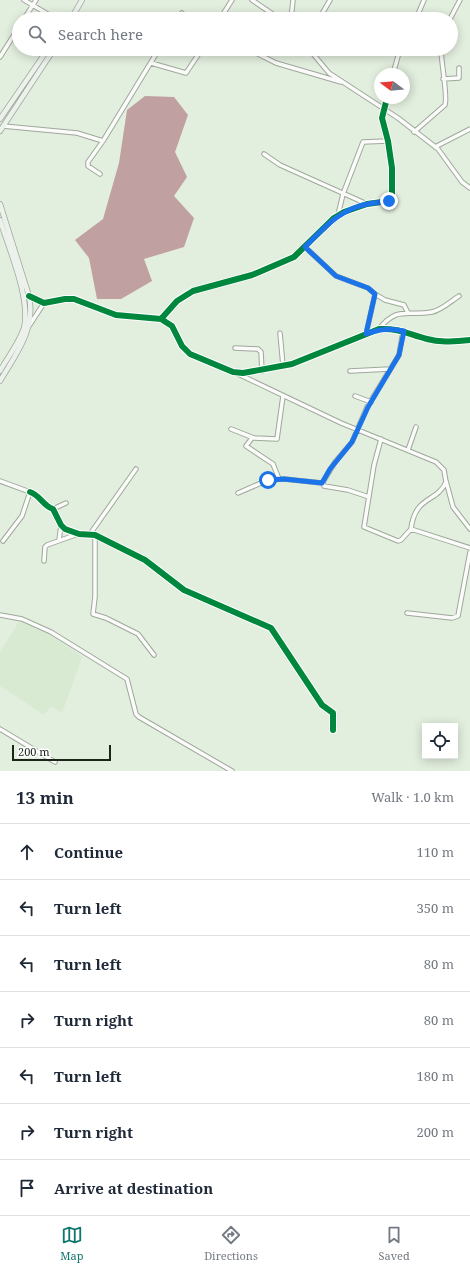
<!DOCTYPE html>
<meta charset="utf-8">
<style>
:root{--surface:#fff;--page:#f6f6f7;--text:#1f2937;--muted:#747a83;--line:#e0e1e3;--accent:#0f766e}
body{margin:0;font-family:"Noto Serif",serif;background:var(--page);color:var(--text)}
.controls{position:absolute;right:12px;bottom:12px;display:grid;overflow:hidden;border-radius:0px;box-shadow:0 2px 10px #0003}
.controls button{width:36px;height:36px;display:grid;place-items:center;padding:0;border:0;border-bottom:1px solid var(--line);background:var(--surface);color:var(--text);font:20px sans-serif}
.compass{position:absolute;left:374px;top:68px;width:36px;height:36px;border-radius:50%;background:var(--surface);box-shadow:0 2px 10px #0003;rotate:286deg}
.scale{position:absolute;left:12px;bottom:10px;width:99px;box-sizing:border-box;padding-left:4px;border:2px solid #1c241a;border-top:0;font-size:11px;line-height:14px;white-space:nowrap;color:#1c241a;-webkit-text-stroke:3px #fff;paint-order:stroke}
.stop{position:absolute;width:12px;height:12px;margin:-9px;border:3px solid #1a73e8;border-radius:50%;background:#fff}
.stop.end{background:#1a73e8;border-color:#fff;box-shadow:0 1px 4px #0008}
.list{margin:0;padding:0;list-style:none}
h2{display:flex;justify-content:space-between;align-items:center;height:52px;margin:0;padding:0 16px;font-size:17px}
h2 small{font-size:13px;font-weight:400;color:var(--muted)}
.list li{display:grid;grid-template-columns:26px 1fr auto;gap:12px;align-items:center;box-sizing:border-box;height:56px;padding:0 16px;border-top:1px solid var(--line)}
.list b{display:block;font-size:15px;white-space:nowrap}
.list em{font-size:13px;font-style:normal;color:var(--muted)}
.icon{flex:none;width:22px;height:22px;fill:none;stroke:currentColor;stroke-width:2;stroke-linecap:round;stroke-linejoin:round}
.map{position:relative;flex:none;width:470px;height:771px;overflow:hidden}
.search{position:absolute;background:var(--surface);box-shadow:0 2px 10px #0003;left:12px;right:12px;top:12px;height:44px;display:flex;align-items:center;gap:10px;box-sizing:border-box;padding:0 14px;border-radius:22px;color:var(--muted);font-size:15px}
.sheet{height:444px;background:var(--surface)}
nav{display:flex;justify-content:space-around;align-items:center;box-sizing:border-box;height:56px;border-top:1px solid var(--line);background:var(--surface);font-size:11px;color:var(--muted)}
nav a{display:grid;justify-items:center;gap:2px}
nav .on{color:var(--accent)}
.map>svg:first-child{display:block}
</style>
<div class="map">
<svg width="470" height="771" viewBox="0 0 470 771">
<rect width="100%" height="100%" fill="#e2eede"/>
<!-- built -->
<path fill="#d8ebd2" d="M19,621L50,634L82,657L62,713L51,706L44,715L0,686V652Z"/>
<!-- water -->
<path fill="#c0a0a1" d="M145,96L174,97L188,115L175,152L187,177L174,196L194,218L184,247L144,259L152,281L121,299H97L89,258L75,240L103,219L119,163L127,110Z"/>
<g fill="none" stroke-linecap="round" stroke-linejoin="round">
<!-- street casing -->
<g stroke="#9fa89c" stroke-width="5.5">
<path id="street" d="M24,0L56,19
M252,0L280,19
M24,19L36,0
M178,19L182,13
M220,19L232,0
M291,19L293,0
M319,19L330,0
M416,19L424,0
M450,19L460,0
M248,49L276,63L341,82
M309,49L329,73L398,118L438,149L462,182L470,188
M0,57L19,27
M151,63L186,73L202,49
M393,74L400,49
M443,79L459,78V68
M3,126L77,133L103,141
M414,132L445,105C448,97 441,61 441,49
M435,147L470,129
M264,154L280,165L367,204
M100,174L88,166V162L103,141L159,49
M338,215L343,194L363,142L388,141
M305,247L336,276L368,288L375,294L366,334
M375,294L385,300L404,305L408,313
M29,296L44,303L65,299H74L116,315L161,319L172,326L182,346L190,354L233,372L243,373L292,364L379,329C399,328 408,334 427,339C441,343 456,341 470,340
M161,319L177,301L193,291L252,275L294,257L334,218L344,212L367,204L389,201L392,197V168L388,141L382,118L387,98
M29,326L44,303
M379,329C398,305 408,317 432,312C442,310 451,301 459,296
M280,333L283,366
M235,348L258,349L261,352L262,371
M350,371L390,369
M236,373L341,423L436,462L444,470L446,482C437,503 415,495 411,529L470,548
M355,396L371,402
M231,429L254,438L277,439L283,396
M252,438L246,446L273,464L279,479
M381,439L374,465L364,527L398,541L401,540L411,529
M408,450L416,427
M0,481L30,492L22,516L3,541
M446,481L453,507L470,529
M30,492C40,495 43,506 53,509L61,525L65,529L79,534L95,535L145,560L184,590L271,628L322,705L333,713V730
M238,493L268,480L284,479L322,483
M369,497L348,490L324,486L323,482L335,462L352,442L367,407L399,355L403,331
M53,509L66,503
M90,534L136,469
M95,535V597L93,614L106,618L138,634L154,655
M59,540L61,525
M44,561L45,547L47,545L78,534
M407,613L452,618L458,616L470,552
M0,615L22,619L51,632L127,679L136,714L139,717L232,771
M0,729L55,762"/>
</g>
<!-- secondary casing -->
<g stroke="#9fa89c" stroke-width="6">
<path id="secondary" d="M71,19L82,0
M0,119L48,49
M0,131L54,49
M0,204L29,296C36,329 16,354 0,381
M0,220C9,249 31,299 24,328C19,343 8,357 0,371"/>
</g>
<!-- street -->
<use href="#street" stroke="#fbfcfa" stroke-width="3.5"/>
<!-- secondary -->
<use href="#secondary" stroke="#ecf1ec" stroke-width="4.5"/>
<!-- cycleway casing -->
<g stroke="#fff" stroke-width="8">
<path id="cycleway" d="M29,296L44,303L65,299H74L116,315L161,319L172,326L182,346L190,354L233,372L243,373L292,364L379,329C399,328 408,334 427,339C441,343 456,341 470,340
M161,319L177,301L193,291L252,275L294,257L334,218L344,212L367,204L389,201L392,197V168L388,141L382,118L387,98
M30,492C40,495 43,506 53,509L61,525L65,529L79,534L95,535L145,560L184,590L271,628L322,705L333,713V730"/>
</g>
<!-- cycleway -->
<use href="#cycleway" stroke="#00873e" stroke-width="6"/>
</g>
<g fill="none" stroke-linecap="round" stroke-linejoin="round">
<!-- route -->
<path stroke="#1a73e8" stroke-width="5" d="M268,480L284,479L322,483L330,469L352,442L368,407L399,355L404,331C389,328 380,329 366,334L375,294L368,288L336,276L305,247C323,229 341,208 368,204C375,202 382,203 389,201"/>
</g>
</svg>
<div class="controls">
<button><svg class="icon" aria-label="locate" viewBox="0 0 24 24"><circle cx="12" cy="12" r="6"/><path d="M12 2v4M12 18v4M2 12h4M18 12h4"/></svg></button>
</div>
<svg class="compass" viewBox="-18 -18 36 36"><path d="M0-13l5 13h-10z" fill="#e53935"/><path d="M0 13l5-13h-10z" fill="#747a83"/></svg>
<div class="scale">200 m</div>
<div class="stop" style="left:268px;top:480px"></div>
<div class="stop end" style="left:389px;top:201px"></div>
<div class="search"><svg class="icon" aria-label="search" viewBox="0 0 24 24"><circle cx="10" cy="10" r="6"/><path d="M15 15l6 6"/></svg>Search here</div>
</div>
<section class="sheet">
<h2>13 min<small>Walk · 1.0 km</small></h2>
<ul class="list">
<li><svg class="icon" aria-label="ahead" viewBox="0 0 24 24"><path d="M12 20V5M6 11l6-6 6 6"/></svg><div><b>Continue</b></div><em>110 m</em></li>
<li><svg class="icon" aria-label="left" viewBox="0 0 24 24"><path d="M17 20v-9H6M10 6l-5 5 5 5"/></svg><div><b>Turn left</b></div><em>350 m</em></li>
<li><svg class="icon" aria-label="left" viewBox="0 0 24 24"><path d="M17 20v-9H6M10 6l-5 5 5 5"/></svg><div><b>Turn left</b></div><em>80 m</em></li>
<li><svg class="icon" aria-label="right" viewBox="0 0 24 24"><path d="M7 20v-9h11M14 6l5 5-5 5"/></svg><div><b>Turn right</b></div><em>80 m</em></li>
<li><svg class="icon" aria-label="left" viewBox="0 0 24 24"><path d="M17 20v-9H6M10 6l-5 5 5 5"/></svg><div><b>Turn left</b></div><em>180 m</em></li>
<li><svg class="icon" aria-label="right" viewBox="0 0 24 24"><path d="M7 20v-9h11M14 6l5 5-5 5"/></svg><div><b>Turn right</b></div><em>200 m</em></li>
<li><svg class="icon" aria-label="arrive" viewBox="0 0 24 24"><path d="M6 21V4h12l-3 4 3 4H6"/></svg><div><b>Arrive at destination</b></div></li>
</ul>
</section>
<nav>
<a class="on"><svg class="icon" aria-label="map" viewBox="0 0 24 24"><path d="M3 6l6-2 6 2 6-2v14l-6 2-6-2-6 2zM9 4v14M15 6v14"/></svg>Map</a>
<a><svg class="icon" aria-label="directions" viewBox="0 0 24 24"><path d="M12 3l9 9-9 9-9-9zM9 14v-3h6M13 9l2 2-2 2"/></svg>Directions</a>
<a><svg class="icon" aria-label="saved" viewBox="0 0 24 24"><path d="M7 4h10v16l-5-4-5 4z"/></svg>Saved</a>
</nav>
